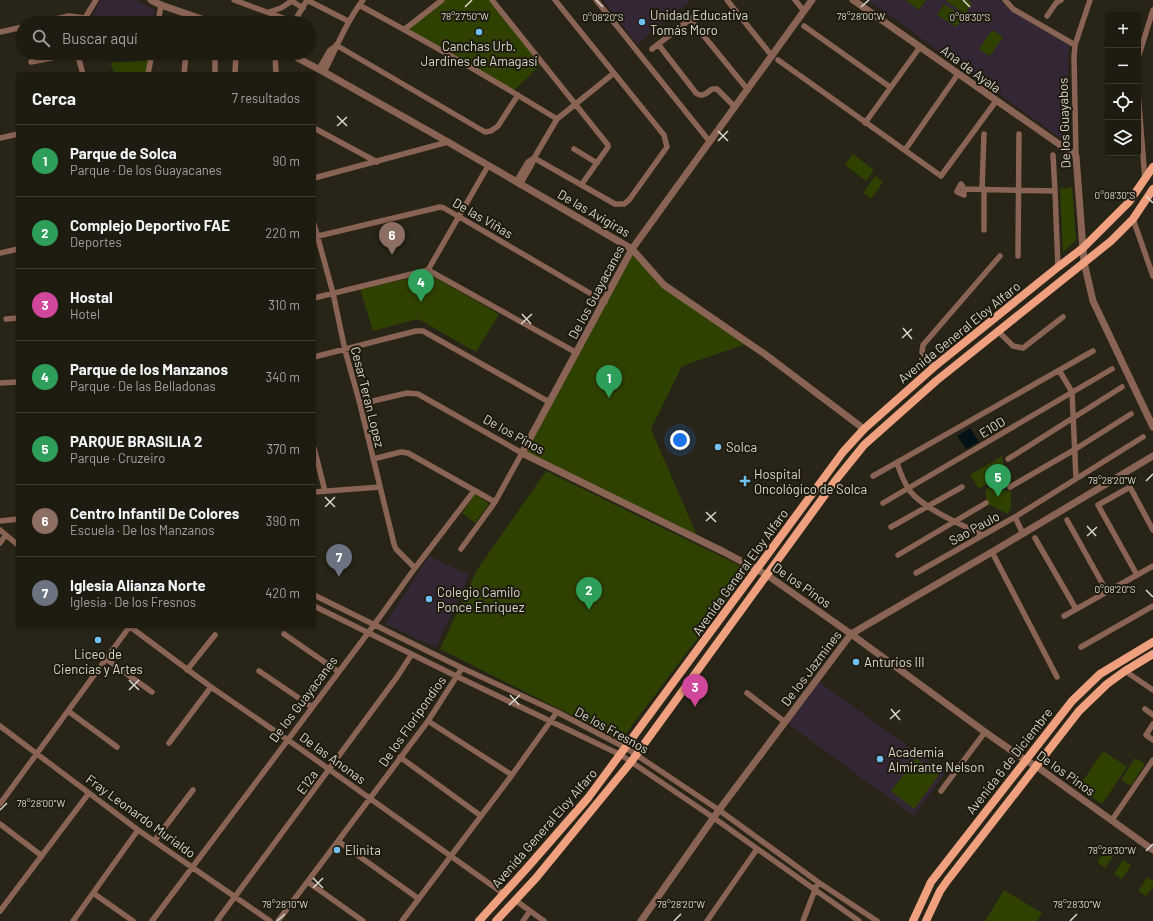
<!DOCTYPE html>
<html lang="es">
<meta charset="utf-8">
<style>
:root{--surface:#1e1b11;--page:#26241a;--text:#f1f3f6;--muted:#a1a19f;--line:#3c3931;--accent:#b45309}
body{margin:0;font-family:Barlow,sans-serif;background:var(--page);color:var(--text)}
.controls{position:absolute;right:12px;top:12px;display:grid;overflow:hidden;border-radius:4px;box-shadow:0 1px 3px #0004}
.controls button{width:36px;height:36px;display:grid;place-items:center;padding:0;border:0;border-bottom:1px solid var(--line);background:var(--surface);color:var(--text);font:20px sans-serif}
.you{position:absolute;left:680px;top:440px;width:14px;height:14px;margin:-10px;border:3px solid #fff;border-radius:50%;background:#1a73e8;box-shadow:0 0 0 6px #1a73e833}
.badge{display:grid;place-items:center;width:26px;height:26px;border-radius:50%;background:var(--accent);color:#fff;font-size:13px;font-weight:700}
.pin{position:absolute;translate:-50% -33px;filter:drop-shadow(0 1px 2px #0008)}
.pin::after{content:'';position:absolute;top:21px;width:14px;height:12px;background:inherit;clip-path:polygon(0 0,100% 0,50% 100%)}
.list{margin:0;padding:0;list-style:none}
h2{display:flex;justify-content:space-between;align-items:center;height:52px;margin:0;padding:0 16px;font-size:17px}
h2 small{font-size:13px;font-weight:400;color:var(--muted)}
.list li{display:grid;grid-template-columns:26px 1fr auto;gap:12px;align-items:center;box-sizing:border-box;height:72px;padding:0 16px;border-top:1px solid var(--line)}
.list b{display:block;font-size:15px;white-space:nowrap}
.list p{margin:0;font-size:13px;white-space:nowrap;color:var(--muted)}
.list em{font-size:13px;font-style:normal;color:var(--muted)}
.icon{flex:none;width:22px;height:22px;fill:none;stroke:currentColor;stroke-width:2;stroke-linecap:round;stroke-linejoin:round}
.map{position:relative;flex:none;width:1153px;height:921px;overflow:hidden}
.search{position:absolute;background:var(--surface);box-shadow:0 1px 3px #0004;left:16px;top:16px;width:300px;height:44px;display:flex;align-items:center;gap:10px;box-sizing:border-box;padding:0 14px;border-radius:22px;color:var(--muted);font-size:15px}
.panel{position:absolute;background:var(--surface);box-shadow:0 1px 3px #0004;left:16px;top:72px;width:300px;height:556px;border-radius:4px}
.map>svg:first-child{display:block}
</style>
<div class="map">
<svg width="1153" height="921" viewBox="0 0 1153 921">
<rect width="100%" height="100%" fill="#282417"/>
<!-- education -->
<path fill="#342634" d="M100,0H136L155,10L152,23H126L91,18Z
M603,0H691L637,44Z
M868,0H1000L1009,9L1070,46L1068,56L1070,145Z
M429,556L469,575L436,647L385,624Z
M819,682L945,773L914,816L788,724Z"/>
<!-- green -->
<path fill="#2f4100" d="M442,0H492L543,63L512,92L405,29Z
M905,0H926L919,10Z
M947,0H968L972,3L965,14L946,1Z
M944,4L964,17L956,27L937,15Z
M992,30L1003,37L990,56L979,49Z
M151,60L148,74H115L110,63Z
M853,154L874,170L866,181L845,165Z
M875,176L883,182L871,199L863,193Z
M1072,187L1076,240L1063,252L1060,189Z
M632,249L664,285L749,343L682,366L651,429L699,540L522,453Z
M429,274L499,314L476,352L418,319L373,331L360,289Z
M1002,456L1005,473L979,489L970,475Z
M546,471L749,570L621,740L440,649L477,570Z
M986,488L1011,491V508L1008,514L986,503Z
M475,494L489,504L475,523L462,513Z
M1103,751L1127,767L1102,804L1078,788Z
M916,758L939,775L914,809L891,791Z
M1135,758L1145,764L1131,786L1121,780Z
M1107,848L1115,854L1105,868L1097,862Z
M1123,860L1131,865L1122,879L1114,874Z
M1148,877L1153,881V887L1146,896L1138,891Z
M1004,890L1042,913L1037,921H985Z"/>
<!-- water -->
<path fill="#031217" d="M970,428L979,442L966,449L957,436Z"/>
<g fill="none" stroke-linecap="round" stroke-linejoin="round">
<!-- minor -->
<path stroke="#896353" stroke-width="5.5" d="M234,0L294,22L307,0
M290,0L303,8
M307,0L348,21
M492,0L608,145V147L582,184
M596,0L710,142
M727,0L772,56
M795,0L804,11
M1005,0L1013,9L1075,45
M359,5C426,41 492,79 557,119
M269,12L281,8L292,1
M1047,16L1056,3L1061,0
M690,19L748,90
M38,23L69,16L85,18
M85,23V18L96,0
M158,23L161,5
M188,23L189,15
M804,26L890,87
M405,29L442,0
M0,32L23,27
M658,44L696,93C703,98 706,93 712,89H717L735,107
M336,45L485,132L491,131L498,126L518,95
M652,49L693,17
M77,53L83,74
M215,53V73
M275,53L276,74
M1138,58L1153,10
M778,60L941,176L996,101
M31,62L76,53
M319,69L330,50L336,46
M324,72C337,47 346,22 363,0
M148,74L152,53
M184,74L186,53
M235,74L236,53
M1138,92L1145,180
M865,123L920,47
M314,128L377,162
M0,138L18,134
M574,149L597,163
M905,150L958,74
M1053,155L1055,191
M1076,156L1074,57L1075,45L1090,0
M534,158L615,204H624L629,200L667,147L664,135L555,0
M314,178L448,142
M516,182L528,162L534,158
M961,184L964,189V195L957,192V191Z
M520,185L532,164L534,158L557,119L614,73
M964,189L1055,191L1058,267
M982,189L984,134
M1133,219L1153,276
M314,224L333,293L345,350L360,404L394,544L396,549L415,568
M984,230V189
M314,237L440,207L444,208L605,302
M0,253L18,249
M1018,256L1019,134
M428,270L488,166
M314,298L428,270L577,353
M6,319L18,318
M998,331L1013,346L1023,348L1063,317
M314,357L416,331H423L549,402
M934,367L922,352L923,345L1000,256
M1059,370L1072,392L1076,478
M0,383L18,382
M360,404L407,393L418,394L522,453L495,502L461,549
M314,448L325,491
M373,459L401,452L408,453L495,502
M1008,459L1122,387
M897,463C900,472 904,483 910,491C924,509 962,525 983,535
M873,476L1093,351
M1010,487L1074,450L1131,414
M314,492L380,487
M883,503L1112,369
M1015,517L1023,534
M1067,520L1107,592
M0,521L18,519
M891,527L962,487
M0,530L18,545
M1035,538L1076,609
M0,543L5,536
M992,552L1057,677
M898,555L986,503
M916,573L1015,517L1143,437
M1137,575L1098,505L1130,487L1153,530
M314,595L462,668L557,712L626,748L719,810L818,882L877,921
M314,606L456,676L621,755L714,818L859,921
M1064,616L1153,566
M129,626L211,687L288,740L504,894
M284,634L339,672
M1081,647L1153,606
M106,659L152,692
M187,670L215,635
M259,671L312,707
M1125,671L1153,690
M747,693L785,722
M1145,709L1153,715
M68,711L117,747
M428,721L512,775
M1153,724L1146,735L1153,740
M0,726L138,830L270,921
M169,743L211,687
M400,757L481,816
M941,791L985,732
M0,804L130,626
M1112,820L1153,760
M0,824L42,856
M155,840L193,790
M338,841L419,899
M308,882L363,921
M93,893L133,921
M515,900L544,921
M0,911L89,793
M73,921L138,830
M152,921L374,625L415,568L474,491
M217,921L397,677L412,654
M278,921L428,721L462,668
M402,921L512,775L557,712
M523,921L530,911
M707,921L757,849
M803,921L818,882"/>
<!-- tertiary -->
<path stroke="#896353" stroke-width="7" d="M151,0L161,5L213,23
M812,0L632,249L522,453L724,552L767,575L851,634L985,732L1025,760L1036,766L1153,850
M853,0L1076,156L1084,262L1093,301L1153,427
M288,53L324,72L448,142L632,249L664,285L766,355L864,429
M641,921L719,810L851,634L992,552L1153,456"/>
<!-- primary -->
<path stroke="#efa17f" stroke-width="8" d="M479,921L527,868L588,798L843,452L864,429L934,367L1058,267L1083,248L1129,202L1153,167
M496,921L536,878L631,762L835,481L864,445L936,381L1111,241L1133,219L1153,189
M913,921L931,882L1072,701L1100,674L1153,642
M926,921L940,891L947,881L1079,711L1107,684L1125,671L1153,654"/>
</g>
<!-- ticks -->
<path fill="none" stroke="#d8d6ce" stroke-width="1.5" d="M596,0L603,7M963,0L970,7M465,7L472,0M861,7L869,0M337,116L347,126M337,126L347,117M718,131L728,141M718,141L728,131M1146,196L1153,203M522,314L531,324M521,324L532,314M903,328L912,339M902,338L912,329M1146,481L1153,474M325,497L335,507M325,507L335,497M706,512L716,522M706,521L716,512M1087,526L1096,536M1087,536L1097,527M1146,590L1153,597M129,680L139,690M129,690L139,680M510,695L519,705M509,705L520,695M891,709L900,720M890,719L900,710M0,810L7,803M1146,851L1153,844M313,878L323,888M313,888L323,878M277,921L285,914M674,921L681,914M1070,921L1077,914"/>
<!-- markers -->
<g fill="#72c1f5" stroke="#1e1b0e" stroke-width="1.5">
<circle cx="642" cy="22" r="4"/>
<circle cx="479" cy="32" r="4"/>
<circle cx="718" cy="447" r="4"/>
<path d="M743 475h4v4h4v4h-4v4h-4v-4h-4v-4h4z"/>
<circle cx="429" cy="599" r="4"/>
<circle cx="98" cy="640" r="4"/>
<circle cx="856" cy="662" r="4"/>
<circle cx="880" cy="759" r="4"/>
<circle cx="337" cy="850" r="4"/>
</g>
<g text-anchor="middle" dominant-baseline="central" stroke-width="4" stroke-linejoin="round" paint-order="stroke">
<!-- poi labels -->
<g font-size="13" fill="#d8d6ce" stroke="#1e1b0e" text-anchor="start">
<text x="650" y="15">Unidad Educativa<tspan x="650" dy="15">Tomás Moro</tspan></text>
<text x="479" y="46" text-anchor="middle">Canchas Urb.<tspan x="479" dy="15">Jardines de Amagasí</tspan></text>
<text x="726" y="447">Solca</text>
<text x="754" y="474">Hospital<tspan x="754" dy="15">Oncológico de Solca</tspan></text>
<text x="437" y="592">Colegio Camilo<tspan x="437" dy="15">Ponce Enriquez</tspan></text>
<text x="98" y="654" text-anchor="middle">Liceo de<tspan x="98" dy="15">Ciencias y Artes</tspan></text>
<text x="864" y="662">Anturios III</text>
<text x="888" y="752">Academia<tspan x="888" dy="15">Almirante Nelson</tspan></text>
<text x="345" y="850">Elinita</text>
</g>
<!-- street labels -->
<g font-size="13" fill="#d8d6ce" stroke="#1e1b0e">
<text transform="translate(971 69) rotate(36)">Ana de Ayala</text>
<text transform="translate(1064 123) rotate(-92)">De los Guayabos</text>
<text transform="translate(594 213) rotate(30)">De las Avigiras</text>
<text transform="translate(483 218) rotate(30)">De las Viñas</text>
<text transform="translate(596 292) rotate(-62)">De los Guayacanes</text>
<text transform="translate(959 332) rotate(-39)">Avenida General Eloy Alfaro</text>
<text transform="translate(368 397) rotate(76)">Cesar Teran Lopez</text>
<text transform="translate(992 427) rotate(-31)">E10D</text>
<text transform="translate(514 434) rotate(29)">De los Pinos</text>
<text transform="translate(974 528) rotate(-29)">Sao Paulo</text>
<text transform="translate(740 572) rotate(-54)">Avenida General Eloy Alfaro</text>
<text transform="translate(802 585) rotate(35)">De los Pinos</text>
<text transform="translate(811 668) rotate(-53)">De los Jazmines</text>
<text transform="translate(303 699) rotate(-53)">De los Guayacanes</text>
<text transform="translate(412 721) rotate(-55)">De los Floripondios</text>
<text transform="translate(612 730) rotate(29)">De los Fresnos</text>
<text transform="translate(333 758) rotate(36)">De las Anonas</text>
<text transform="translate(1009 761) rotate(-52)">Avenida 6 de Diciembre</text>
<text transform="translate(1066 773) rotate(35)">De los Pinos</text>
<text transform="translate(307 782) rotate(-54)">E12a</text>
<text transform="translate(141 816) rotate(36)">Fray Leonardo Murialdo</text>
<text transform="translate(544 828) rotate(-49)">Avenida General Eloy Alfaro</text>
</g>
</g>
<g font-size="10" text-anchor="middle" fill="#d8d6ce" stroke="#1e1b0e" stroke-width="4" stroke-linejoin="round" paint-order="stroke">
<text x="465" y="20">78°27'50"W</text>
<text x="861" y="20">78°28'00"W</text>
<text x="603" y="21">0°08'20"S</text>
<text x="970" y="21">0°08'30"S</text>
<text x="1115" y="199">0°08'30"S</text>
<text x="1112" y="484">78°28'20"W</text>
<text x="1115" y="593">0°08'20"S</text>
<text x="41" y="807">78°28'00"W</text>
<text x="1112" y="854">78°28'30"W</text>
<text x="285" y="908">78°28'10"W</text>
<text x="681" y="908">78°28'20"W</text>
<text x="1077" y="908">78°28'30"W</text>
</g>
</svg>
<div class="controls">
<button>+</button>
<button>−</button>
<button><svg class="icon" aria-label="locate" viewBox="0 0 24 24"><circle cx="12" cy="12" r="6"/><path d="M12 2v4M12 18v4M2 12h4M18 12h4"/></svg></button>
<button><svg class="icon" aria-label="layers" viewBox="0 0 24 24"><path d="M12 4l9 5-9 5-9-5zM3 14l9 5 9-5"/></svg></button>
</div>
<div class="you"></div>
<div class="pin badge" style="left:609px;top:398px;background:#2e9e5b">1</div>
<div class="pin badge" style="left:589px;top:610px;background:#2e9e5b">2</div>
<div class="pin badge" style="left:695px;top:707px;background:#d1479c">3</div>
<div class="pin badge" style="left:421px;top:302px;background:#2e9e5b">4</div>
<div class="pin badge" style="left:998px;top:497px;background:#2e9e5b">5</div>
<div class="pin badge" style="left:392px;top:255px;background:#8d6e63">6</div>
<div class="pin badge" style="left:339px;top:577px;background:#6b7280">7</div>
<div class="search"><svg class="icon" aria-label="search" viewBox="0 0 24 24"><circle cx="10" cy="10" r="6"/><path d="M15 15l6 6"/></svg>Buscar aquí</div>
<section class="panel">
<h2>Cerca<small>7 resultados</small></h2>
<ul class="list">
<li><span class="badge" style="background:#2e9e5b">1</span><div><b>Parque de Solca</b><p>Parque · De los Guayacanes</p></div><em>90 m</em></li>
<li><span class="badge" style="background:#2e9e5b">2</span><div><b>Complejo Deportivo FAE</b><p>Deportes</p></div><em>220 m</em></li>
<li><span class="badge" style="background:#d1479c">3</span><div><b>Hostal</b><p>Hotel</p></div><em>310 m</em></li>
<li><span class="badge" style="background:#2e9e5b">4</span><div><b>Parque de los Manzanos</b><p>Parque · De las Belladonas</p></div><em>340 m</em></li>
<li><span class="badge" style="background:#2e9e5b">5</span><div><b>PARQUE BRASILIA 2</b><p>Parque · Cruzeiro</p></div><em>370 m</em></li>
<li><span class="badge" style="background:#8d6e63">6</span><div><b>Centro Infantil De Colores</b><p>Escuela · De los Manzanos</p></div><em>390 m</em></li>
<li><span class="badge" style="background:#6b7280">7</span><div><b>Iglesia Alianza Norte</b><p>Iglesia · De los Fresnos</p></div><em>420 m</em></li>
</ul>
</section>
</div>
